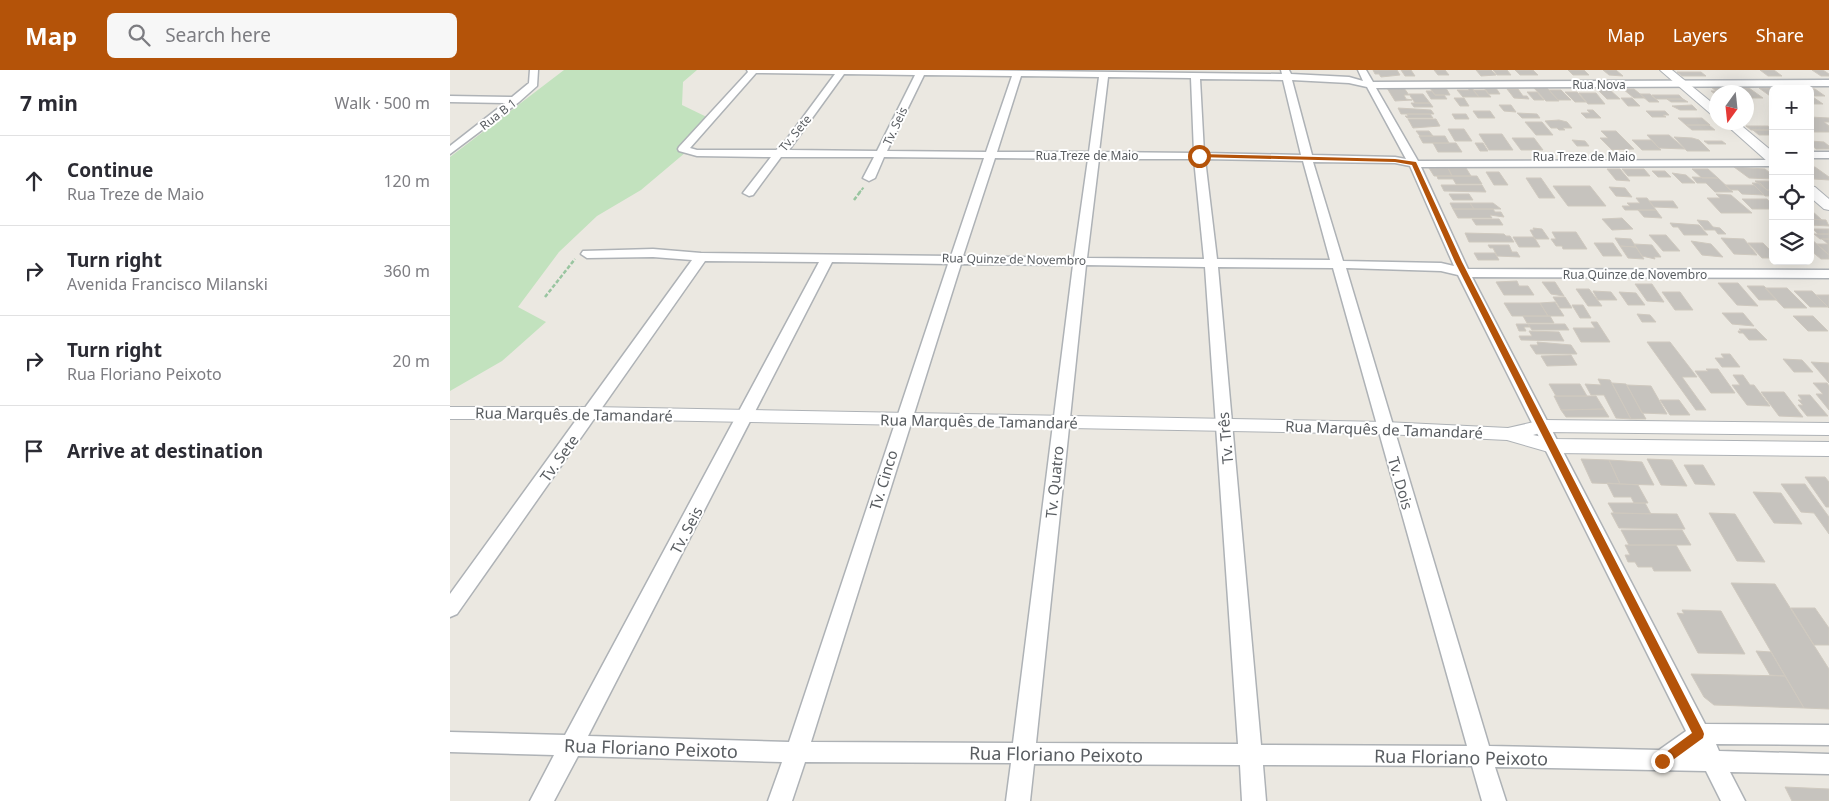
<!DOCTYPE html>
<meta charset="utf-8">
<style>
:root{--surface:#fff;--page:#f7f7f7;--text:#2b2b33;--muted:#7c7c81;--line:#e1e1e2;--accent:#b45309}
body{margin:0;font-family:"Noto Sans",sans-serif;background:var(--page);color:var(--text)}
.controls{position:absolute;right:15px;top:15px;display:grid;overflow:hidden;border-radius:8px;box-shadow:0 5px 20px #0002}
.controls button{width:45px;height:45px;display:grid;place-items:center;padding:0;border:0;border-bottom:1px solid var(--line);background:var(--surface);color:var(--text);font:25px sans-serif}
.compass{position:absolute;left:1259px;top:15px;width:45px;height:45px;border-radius:50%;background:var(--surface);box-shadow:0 5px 20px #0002;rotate:195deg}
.stop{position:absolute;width:15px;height:15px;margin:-11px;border:4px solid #b45309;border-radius:50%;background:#fff}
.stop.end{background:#b45309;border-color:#fff;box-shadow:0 1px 5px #0008}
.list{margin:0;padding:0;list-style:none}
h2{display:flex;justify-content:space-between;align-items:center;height:65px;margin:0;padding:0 20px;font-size:21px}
h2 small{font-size:16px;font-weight:400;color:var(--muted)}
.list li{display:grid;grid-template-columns:32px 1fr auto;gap:15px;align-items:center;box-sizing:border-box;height:90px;padding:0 20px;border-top:1px solid var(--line)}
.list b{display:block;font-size:19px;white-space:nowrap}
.list p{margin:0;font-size:16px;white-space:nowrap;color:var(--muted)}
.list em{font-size:16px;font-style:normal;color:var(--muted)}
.icon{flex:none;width:28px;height:28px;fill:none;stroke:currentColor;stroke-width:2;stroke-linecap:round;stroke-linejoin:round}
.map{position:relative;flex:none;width:1379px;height:731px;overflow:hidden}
header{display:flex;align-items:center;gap:30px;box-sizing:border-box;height:70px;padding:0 25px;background:var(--accent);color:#fff}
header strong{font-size:24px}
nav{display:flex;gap:28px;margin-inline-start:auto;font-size:18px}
.search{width:350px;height:45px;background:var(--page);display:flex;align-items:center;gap:12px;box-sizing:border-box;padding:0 18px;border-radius:8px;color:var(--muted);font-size:19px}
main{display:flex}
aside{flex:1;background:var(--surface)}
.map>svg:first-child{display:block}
</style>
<header>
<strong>Map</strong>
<div class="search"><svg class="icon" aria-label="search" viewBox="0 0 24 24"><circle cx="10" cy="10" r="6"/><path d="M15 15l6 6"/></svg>Search here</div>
<nav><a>Map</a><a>Layers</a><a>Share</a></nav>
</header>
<main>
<aside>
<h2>7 min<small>Walk · 500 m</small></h2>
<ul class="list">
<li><svg class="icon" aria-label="ahead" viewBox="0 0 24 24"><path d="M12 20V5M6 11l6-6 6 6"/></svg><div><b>Continue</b><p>Rua Treze de Maio</p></div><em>120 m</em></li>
<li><svg class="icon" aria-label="right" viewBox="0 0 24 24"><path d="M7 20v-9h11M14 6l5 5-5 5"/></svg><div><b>Turn right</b><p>Avenida Francisco Milanski</p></div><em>360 m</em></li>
<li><svg class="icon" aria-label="right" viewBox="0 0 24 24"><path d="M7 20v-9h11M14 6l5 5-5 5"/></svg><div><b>Turn right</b><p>Rua Floriano Peixoto</p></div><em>20 m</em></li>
<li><svg class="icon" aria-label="arrive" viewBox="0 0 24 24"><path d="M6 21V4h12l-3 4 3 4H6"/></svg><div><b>Arrive at destination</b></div></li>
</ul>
</aside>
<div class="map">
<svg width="1379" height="731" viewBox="0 0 1379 731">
<rect width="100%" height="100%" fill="#ebe8e1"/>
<!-- green -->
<path fill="#c2e2be" d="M114,0H247L233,12L232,35L265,51L242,77L191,120L147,146L109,182L68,237L96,252L52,291L0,321V87Z"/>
<!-- building -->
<path fill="#c6c3be" stroke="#cfc9bf" d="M923,0H947L950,5L931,7L929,4H925Z
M951,0H961L965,6H955Z
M984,0H995L999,5H988Z
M1026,0H1041L1046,5L1031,6Z
M1043,0H1057L1061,5H1047Z
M1065,0H1083L1088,5H1070Z
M1118,0H1134L1139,5H1123Z
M1153,0H1166L1173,6L1159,5Z
M1310,0H1324L1332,6H1318Z
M1362,0H1373L1379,4V6H1371Z
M1227,2H1251L1256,6H1232Z
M1261,17H1272L1283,22H1266V25L1261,21H1266Z
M937,18H954L959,25H954L956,29L962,30L945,31Z
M980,18H996L1000,25H985Z
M1018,18H1022L1029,27H1013L1007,20H1019Z
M1034,18H1046L1050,24H1039Z
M1084,18H1097L1109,31H1096Z
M1285,18H1299L1313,28H1298L1296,22H1291Z
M1309,18H1327L1328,19H1323V28Z
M1057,19H1068L1073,26H1077L1079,29L1064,28Z
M1147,19H1159L1170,29H1157Z
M1173,19H1184L1195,28H1184Z
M1360,19H1365L1375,26H1362L1360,24Z
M1023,20H1035L1041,27H1029Z
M1099,20H1111L1121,30H1108Z
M976,21H982L985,25H994L997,29H981Z
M1077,22H1087L1094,30H1084Z
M1115,22H1127L1136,32H1125Z
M1129,23H1146L1155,34H1138Z
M959,24H973L980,33H965Z
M1190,24H1200L1209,32H1199Z
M1202,25H1229L1233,29H1206Z
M1360,25L1373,34H1360Z
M1004,28H1014L1019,36H1010Z
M1171,28H1182L1190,36H1178Z
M1217,29H1233L1238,32H1221Z
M961,33H980L983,37H964Z
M1049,35H1061L1066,42L1054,41Z
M1242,35L1247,40H1230L1222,36Z
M948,38L981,40L984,44H951Z
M1137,40H1143L1151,48H1136L1131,43H1140Z
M1023,41H1040L1045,48H1028Z
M1196,41H1215L1219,45H1213L1216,47H1202Z
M1067,43L1087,44L1090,48H1072Z
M957,44H980L983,48H957L955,46H958Z
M1002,44H1016L1019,49H1005Z
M1360,47L1379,48V52H1374L1379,56V62H1360Z
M1228,48H1252L1260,55H1236Z
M958,49H986L990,56L963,58Z
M1109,50L1117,52L1122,58H1113L1115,60H1109L1107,58H1101L1095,51Z
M1075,52H1092L1103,65H1086Z
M1236,55H1259L1265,60H1242Z
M1296,56H1318L1323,60H1301Z
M998,59H1014L1022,71H1005Z
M1303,60H1323V65H1309Z
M966,61H979L983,66H970Z
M1151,61H1166L1184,79L1162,80L1150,68H1158Z
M1029,64H1052L1063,80H1039Z
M1197,65H1219L1235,79L1209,78Z
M969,66H995L999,73H973Z
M1224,67L1242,68L1249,70L1260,81H1237Z
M1062,68H1084L1093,80H1071Z
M1122,70L1135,71L1139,76H1127Z
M1182,70H1201L1211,80H1192Z
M1254,71H1272L1276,74H1258Z
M1360,71L1374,72L1379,76V79H1366L1360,74Z
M983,73H1006L1012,82H988Z
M1025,73H1033L1038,81H1030Z
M1284,97L1315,99L1323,105V109L1299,108Z
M1360,97H1365L1379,107V110L1364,109L1360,106Z
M979,98H998L1002,106H984Z
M998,98H1016L1021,106H1002Z
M1157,99H1170L1180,111L1166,110Z
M1172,99H1194L1200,106H1178Z
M1242,99H1258L1268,108H1252Z
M1202,101H1215L1221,107H1208Z
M1036,102H1049L1058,115H1044Z
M1222,103L1236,105L1245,113H1232Z
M987,106H1027L1032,114H1006L1003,109H988Z
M1242,107L1268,108L1283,122H1265L1256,113H1247Z
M1076,108H1091L1105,128H1089Z
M1305,111H1323V120H1317Z
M1302,113H1310L1317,120H1323V126H1315Z
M991,115H1032L1036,122L994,121Z
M1275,115H1304L1314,125L1292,124L1288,120H1280Z
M1103,116H1140L1156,136H1118Z
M1159,117L1175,118L1182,127L1166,126Z
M999,124H1019L1023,130H1003Z
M1266,124L1281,125L1302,143H1271L1257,128H1270Z
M1186,128H1197L1206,140H1175L1172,136H1180L1177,133H1190Z
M1292,129H1317L1323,135V139H1302Z
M1199,131H1223L1228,138L1204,137Z
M1000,133H1020L1024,139H1003Z
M1020,133H1043L1051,139H1024Z
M1003,139H1043L1045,142H1051L1054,147L1040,145L1042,148H1008Z
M1188,140H1206L1212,148L1194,147Z
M1360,141H1362L1372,150L1360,149Z
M1172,148L1183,159L1162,160L1152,149Z
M1022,149H1049L1053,155H1026Z
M1360,149L1376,150L1379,156L1360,155Z
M1247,150L1258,151L1263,157L1270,158L1276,164H1268L1265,160H1255Z
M1220,153L1249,155L1258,165H1234L1228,157H1223Z
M1083,158L1092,159L1099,169H1085L1080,160H1084Z
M1363,159H1379V164H1368Z
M1102,162H1126L1137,179H1113L1112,176H1106L1101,169H1106Z
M1015,163L1054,164L1056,166H1060L1064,172H1019Z
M1364,164H1379V169H1370Z
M1199,165H1216L1230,181H1213Z
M1063,167H1084L1090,177H1069Z
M1165,168L1181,169L1186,177L1170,176Z
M1271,168L1294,169L1307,185L1284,184Z
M1360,168L1379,185V189H1371L1360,180Z
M1372,169H1379V185L1367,174H1378Z
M1241,171L1261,174L1273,187L1252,185Z
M1144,173H1163L1172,186H1153Z
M1298,173H1313L1323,183V188H1312Z
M1184,174L1202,175L1211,187H1204L1205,189L1192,186Z
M1038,175H1059L1062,182H1067L1070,187L1047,186L1043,178H1040Z
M1170,176L1186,177L1194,189L1178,188Z
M1024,183H1045L1049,190H1028Z
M1067,211L1069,216H1078L1084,225H1054L1046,212Z
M1092,212H1105L1114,226L1101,224Z
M1268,213H1288L1308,236L1287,235Z
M1185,214H1202L1214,232L1197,231Z
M1297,216H1314L1327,230H1309Z
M1315,218H1337L1357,238H1334Z
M1126,219H1139L1152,236H1138Z
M1143,221L1161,222L1167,230H1148Z
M1344,221H1362L1378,237H1360Z
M1169,222L1186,223L1195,235H1178Z
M1212,222H1230L1243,240H1225Z
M1366,225H1379V238Z
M1103,227H1115L1122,238H1110Z
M1105,232L1114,246H1098L1090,233Z
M1054,233H1090L1098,246H1062Z
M1122,235H1133L1141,248H1130Z
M1272,243H1293L1304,256L1282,254Z
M1187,244L1200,245L1206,252H1192Z
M1073,246H1100L1104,253H1077Z
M1343,246H1363L1378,261H1358Z
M1141,252H1147L1160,272H1131L1123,258H1145Z
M1066,254H1078L1080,257H1074L1076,261H1069Z
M1078,254H1115L1119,260H1082Z
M1289,259H1306L1317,270H1299L1293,263H1289L1288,261H1291Z
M1079,261L1109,262L1114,271L1071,270L1069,266H1082Z
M1087,272L1121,275L1127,284H1086L1080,275H1088Z
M1197,272H1220L1247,307H1232L1256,340H1246Z
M1271,284H1280L1290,297H1272L1265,288H1274Z
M1121,285L1127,295L1097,296L1091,286Z
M1333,289L1352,290L1363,302H1344Z
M1361,292L1379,293V313Z
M1256,299H1268L1285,323H1261L1245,301H1258Z
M1283,305H1293L1300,315H1304L1320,336L1297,335L1282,315H1290Z
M1148,309L1160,310L1181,349L1166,348L1154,325H1141L1135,314L1151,315Z
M1162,313L1176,314L1196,349H1181Z
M1363,313H1377L1379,316V340L1366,324H1373Z
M1099,314H1130L1137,326H1106Z
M1177,315L1201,316L1217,344L1192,343Z
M1311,322H1334L1353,347L1329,346Z
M1348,325H1360L1378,346H1357L1348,335H1353L1348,330H1352Z
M1104,326H1146L1154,339L1111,340Z
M1210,330H1229L1240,345H1220Z
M1154,339L1159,347H1116L1111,340Z
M1131,389L1159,390L1170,414L1142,413Z
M1197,389L1222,390L1237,416L1211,415Z
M1159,390L1192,392L1204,415L1170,414Z
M1234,395H1253L1265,415L1245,414Z
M1355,407H1375L1379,412V437H1376Z
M1157,413L1188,415L1198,433H1184L1181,427H1164Z
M1331,414H1355L1379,447V464L1364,443L1351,442Z
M1303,422L1331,423L1352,454L1324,453Z
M1158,433H1195L1201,444L1164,443Z
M1161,443L1227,444L1235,459L1169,458Z
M1259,443L1285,444L1315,492L1287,491Z
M1171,460H1232L1241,475H1179Z
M1175,475H1226L1241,501H1204L1202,497H1188L1185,492H1178L1175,485H1180Z
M1281,513L1325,514L1379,599V639L1354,638Z
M1341,538H1365L1379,558V575H1364Z
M1232,540L1271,541L1295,584L1248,583L1227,543L1234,544Z
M1306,581L1321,582L1335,606L1320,605Z
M1241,604L1335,606L1354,638L1264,635L1254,627Z
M1335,717L1379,719V731H1342Z"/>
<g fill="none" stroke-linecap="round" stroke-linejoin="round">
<!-- minor casing -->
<g stroke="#aeb2b6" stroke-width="3">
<path id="minor" d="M80,0H88L87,16L69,32L0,84V76L55,33L0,32V26L62,27L79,13Z
M297,0H507L832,4L831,0H839L841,4L899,7L913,11L908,0H916L923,12L1379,10V16L926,18L968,91L1323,90V96L971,97L1018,199L1379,200V208L1022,207L1255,654L1379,655V675L1266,674L1269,681L1379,684V704L1280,702L1295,731H1271L1256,701L1045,697L1056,731H1032L1022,696L813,695L816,731H792L790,695L584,694L580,731H556L561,693L355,692L342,731H318L332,692L128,686L104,731H80L104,685L0,682V662L115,665L369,192L255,191L7,544L0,547V524L242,190L203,187L137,188L131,184L133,181L203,179L251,183L501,186L534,88L434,87L425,108L419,111L413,108L424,87H331L303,125L299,126L293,123L321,87L247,86L229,81L228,79L229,77L298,2ZM306,3L385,4L331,77L326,80H247L240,78ZM394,4L465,5L427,81L339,80ZM474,5L562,6L536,82L437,81ZM571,6L649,7L639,82H547ZM658,7L741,8L744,83L649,82ZM750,9L833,10L851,85L754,83ZM842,10L899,13L917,17L956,89L945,87L862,85ZM545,88L638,89L624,188L513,186ZM649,89H744L754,189L637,188ZM755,89L853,91L880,190L767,189ZM863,92L945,93L960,96L1004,196L991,193L893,191ZM382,192L498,194L339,672L138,666ZM511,194L623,195L563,673L361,672ZM636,195L755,197L788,674L586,673ZM768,197L883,198L1017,676L811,675ZM896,198L991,201L1008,205L1236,661L1209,680L1039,676Z
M1360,82H1379V88H1360Z"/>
</g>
<!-- tertiary casing -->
<g stroke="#aeb2b6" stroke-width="2">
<path id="tertiary" d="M1210,0H1222L1266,36V45H1262Z
M1273,52H1287L1323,82V93L1318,92Z
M1360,116L1365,117L1379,129V140L1374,139L1360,127Z
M0,337H141L935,352L1058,358L1093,350L1379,353V365L1093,362L1083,365L1102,369L1379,372V386L1102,383L1057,370L935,364L141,349H0Z"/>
</g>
<!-- path-far1 -->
<path stroke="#99c5a0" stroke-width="2" stroke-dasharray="3 1" stroke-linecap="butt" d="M409,123L414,117"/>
<!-- path -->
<path stroke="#99c5a0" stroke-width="2.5" stroke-dasharray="4 2" stroke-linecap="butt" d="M404,130L410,122
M95,227L125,189"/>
<!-- minor -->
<use href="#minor" fill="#fff" fill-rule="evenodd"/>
<!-- tertiary -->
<use href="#tertiary" fill="#fff" fill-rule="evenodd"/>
</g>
<!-- route -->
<path fill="#b45309" d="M749,84L945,89L966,92L1012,192L1253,661L1254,664L1253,668L1216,695L1212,697L1208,695L1206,691L1208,688L1242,663L1005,192L962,95L945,92L747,87Z"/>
<g text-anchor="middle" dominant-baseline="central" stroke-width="4" stroke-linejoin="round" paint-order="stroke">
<!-- far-street labels -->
<g font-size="12" fill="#595d61" stroke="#fff">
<text x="1149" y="14">Rua Nova</text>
<text transform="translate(48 44) rotate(-38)">Rua B 1</text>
<text transform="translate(445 56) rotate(-65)">Tv. Seis</text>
<text transform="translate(345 63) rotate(-51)">Tv. Sete</text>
<text x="637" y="85">Rua Treze de Maio</text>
<text x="1134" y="86">Rua Treze de Maio</text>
<text transform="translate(564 189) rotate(1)">Rua Quinze de Novembro</text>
<text x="1185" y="204">Rua Quinze de Novembro</text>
</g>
<!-- street labels -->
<g font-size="15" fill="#595d61" stroke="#fff">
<text transform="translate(124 344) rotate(1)">Rua Marquês de Tamandaré</text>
<text transform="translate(529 351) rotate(1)">Rua Marquês de Tamandaré</text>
<text transform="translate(934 359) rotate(2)">Rua Marquês de Tamandaré</text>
<text transform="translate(775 368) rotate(-95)">Tv. Três</text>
<text transform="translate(109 388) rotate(-54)">Tv. Sete</text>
<text transform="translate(433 410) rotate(-73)">Tv. Cinco</text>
<text transform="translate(604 412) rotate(-84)">Tv. Quatro</text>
<text transform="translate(951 413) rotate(74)">Tv. Dois</text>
<text transform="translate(236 460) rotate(-62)">Tv. Seis</text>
</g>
<!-- near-street labels -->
<g font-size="18" fill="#595d61" stroke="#fff">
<text transform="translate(201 678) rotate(2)">Rua Floriano Peixoto</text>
<text transform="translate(606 684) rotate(1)">Rua Floriano Peixoto</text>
<text transform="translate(1011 687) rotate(1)">Rua Floriano Peixoto</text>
</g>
</g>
</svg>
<div class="controls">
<button>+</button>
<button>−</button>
<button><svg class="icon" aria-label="locate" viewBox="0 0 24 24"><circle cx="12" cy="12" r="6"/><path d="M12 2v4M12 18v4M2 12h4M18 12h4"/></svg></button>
<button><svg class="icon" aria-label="layers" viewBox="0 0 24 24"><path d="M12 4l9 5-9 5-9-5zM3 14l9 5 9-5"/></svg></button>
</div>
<svg class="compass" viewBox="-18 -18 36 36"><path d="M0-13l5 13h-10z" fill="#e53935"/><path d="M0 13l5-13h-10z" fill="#7c7c81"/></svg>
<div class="stop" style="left:749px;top:86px"></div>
<div class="stop end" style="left:1212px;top:691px"></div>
</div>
</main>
